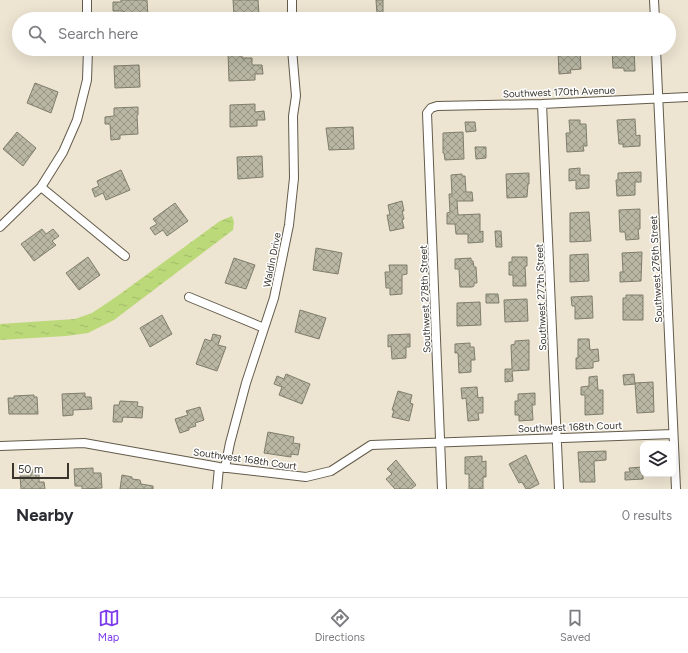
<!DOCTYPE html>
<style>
:root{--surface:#fff;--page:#f7f7f7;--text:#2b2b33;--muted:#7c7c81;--line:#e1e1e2;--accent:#7c3aed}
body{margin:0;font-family:Figtree,sans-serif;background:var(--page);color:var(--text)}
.controls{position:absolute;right:12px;bottom:12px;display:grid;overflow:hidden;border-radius:8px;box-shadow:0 4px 16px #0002}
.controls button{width:36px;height:36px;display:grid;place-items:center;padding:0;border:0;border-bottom:1px solid var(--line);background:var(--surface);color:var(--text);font:20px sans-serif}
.scale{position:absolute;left:12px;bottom:10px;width:57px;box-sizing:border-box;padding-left:4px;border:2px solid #38352d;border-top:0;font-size:11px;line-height:14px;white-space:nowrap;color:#38352d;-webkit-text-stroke:3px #fff;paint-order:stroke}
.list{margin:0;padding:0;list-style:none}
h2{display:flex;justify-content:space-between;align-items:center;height:52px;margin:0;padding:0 16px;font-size:17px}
h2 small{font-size:13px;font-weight:400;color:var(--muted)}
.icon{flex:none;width:22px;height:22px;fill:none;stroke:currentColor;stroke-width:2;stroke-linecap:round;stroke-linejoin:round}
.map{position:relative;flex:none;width:688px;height:489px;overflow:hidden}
.search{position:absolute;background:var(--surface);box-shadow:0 4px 16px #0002;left:12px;right:12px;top:12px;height:44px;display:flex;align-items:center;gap:10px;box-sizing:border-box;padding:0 14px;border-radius:22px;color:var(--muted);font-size:15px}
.sheet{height:108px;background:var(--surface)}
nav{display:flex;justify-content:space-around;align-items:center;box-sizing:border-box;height:56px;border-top:1px solid var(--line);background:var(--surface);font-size:11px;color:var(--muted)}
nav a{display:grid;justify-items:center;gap:2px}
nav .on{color:var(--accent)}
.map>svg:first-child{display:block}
</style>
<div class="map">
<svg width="688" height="489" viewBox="0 0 688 489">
<defs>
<pattern id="water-ripples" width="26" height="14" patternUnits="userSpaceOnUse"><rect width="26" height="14" fill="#bcd97a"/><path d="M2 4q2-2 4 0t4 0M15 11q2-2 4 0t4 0" fill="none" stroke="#a2bb6a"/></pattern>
<pattern id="building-cross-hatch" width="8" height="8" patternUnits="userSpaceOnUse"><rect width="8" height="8" fill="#b9b7a4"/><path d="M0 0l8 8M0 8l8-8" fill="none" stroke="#979686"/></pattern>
</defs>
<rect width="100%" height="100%" fill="#ede4d1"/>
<!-- water -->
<path fill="url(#water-ripples)" d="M232,216L234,222L233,230L114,320L88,333L66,336L0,340V324L75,319L92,313L116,297L220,221Z"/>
<!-- building -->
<path fill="url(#building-cross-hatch)" stroke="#7f7d6b" d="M121,0H147L148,17L123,18V11H113V2H121Z
M233,0H258L259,15L234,16Z
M376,0H383V13L377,14Z
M580,49L581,69L570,70L571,73L559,74L558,50Z
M612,49H634L635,71H624V68H613Z
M242,52V58H252V65H262L263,74H255V80L229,81L228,53Z
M139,65L140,87L115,88L114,66Z
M35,83L58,92L51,113L27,103Z
M255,104V112L264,111L265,120H257V126L230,127V105Z
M138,107V115H137L138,134L120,135V139L111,140L110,124H105V117L114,116V108Z
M635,119L636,136L640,135V146L623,147V144H619L617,120Z
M569,120H580V124H586L587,146H583L584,151L567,152L566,133H570Z
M465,122H475L476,131L466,132Z
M353,127L354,149L329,150L326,128Z
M17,132L36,148L23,166L3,149Z
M463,132L464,159L445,160L444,153H443V133Z
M475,147H486V158L476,159Z
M262,156L263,177L238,179L237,157Z
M580,168V175H589V188L576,189V180L569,181V169Z
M121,170L130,190L106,200L103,193L95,197L92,189L99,186L97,181Z
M641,172V182H635V195L617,196L616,180H618V173Z
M529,173V184H528L527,197L507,198L506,174Z
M462,174V176H465L466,192H472L473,201H457L458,215L480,214V232L483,231V242L468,243V234H456L455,224H447V213L450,212L449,194H452L451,175Z
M402,201L404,211H402L404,219L402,220L404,228L390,231L387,215H390L388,205Z
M175,203L188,221L167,236L163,230L155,235L150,228L157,224L153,219Z
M640,209V229H638L639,239L626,240L625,232H620L619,210Z
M589,212L591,241L570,242V213Z
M42,229L46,234L53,229L59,236L52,241L56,245L34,261L21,244Z
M495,231H501L502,247H496Z
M316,248L342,253L338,274L313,270Z
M642,252L641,281L620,282V272H623L622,253Z
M588,254L589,281L570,282V255Z
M88,257L100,275L79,290L66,273Z
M512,257H527V266H525L526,286H513V275H509V262H512Z
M234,258L255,265L246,289L225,283Z
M471,258V261H473L474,267H476L477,283H474V286L472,287H460L459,269H455V259Z
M389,265H407V274L402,275V294L390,295V288H386L385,272H390Z
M486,294H498L499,303H486Z
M626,295H643V320H623V298H626Z
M592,296L593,318L575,319V306H572L571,297Z
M527,299L528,321L505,322L504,300Z
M480,302L481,325L457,326V303Z
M300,310L326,318L319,339L295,332Z
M162,315L172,334L150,347L140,328Z
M213,334L221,336L218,345L226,347L217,371L196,364L205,339L211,341Z
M410,334V347H406V358L392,359L391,346L388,347V335Z
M578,339H589L590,350L598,349L599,361L593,362V368L576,369V358H578Z
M529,340V370L512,371L513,381L505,382V369H512L511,345L515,344V341Z
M470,343V347H474L475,360H471V372L459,373L458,353H455V344Z
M286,374L310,384L302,404L279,395L282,387L274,384L277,376L284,379Z
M634,374L635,384L624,385L623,375Z
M597,376L598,390H603V414L585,415V395H581V387L589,386V377Z
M653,382L654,412L637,413L635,383Z
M477,387L478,398L483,397V413H478L479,420L468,421L466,398L462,399L461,388Z
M398,391L412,395L410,403L413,404L409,421L392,417L394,410H392Z
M85,393V397H91L92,409L73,410V415L63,416L62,394Z
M535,393V405H532L533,420L519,421V415H515V401H518V394Z
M34,395V397H37L38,414H9L8,398H14V396Z
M120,401L138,402L137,406L143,407L142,418L123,417L122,422H113L114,405H119Z
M200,407L204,420L195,423L196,426L189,428V430L180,433L175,419L188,415L186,411Z
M268,432L294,437L293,443L300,444L298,455L291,454V457L264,453Z
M606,451V460L594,461L595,482H580L578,452Z
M526,455L539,484L529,489H526L522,482L519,483L509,464Z
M482,456V462L486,461V477H483V489H469V474H465V457Z
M396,460L416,485L411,489H395L386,479L392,474L387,469Z
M643,467V479L625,480V472H630L629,468Z
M93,468V473H101L102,488L82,489V486H75L74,469Z
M31,470H39V482H44L45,489H21L20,476H31Z
M122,475L132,477V479L140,480L141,484L153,486V489H120Z"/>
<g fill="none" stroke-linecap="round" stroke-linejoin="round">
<!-- minor casing -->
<g stroke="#635b4b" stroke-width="10">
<path id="minor" d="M87,0V19
M292,0V19
M654,0L655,19
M656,49L676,489
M542,104L559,489
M41,187L125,256
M0,227L41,187L63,152L77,120L87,80L88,49
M189,297L264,328
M0,446L84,443L219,467L306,477L331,471L371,445L673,434
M225,468L230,443L246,383L274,298L289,225L294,178L293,116L296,96L292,49
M217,489L219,467
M442,489L427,113L431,108L437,106L542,104L688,97"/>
</g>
<!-- minor -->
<use href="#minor" stroke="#fff" stroke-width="8"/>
</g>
<g text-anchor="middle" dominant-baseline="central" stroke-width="3" stroke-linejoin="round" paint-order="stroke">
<!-- street labels -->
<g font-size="10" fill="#38352d" stroke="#fff">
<text transform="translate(559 92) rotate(-2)">Southwest 170th Avenue</text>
<text transform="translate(272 260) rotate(-79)">Waldin Drive</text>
<text transform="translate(656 269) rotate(-93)">Southwest 276th Street</text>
<text transform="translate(541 297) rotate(-92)">Southwest 277th Street</text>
<text transform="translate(425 299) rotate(-92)">Southwest 278th Street</text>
<text transform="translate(570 427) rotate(-2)">Southwest 168th Court</text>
<text transform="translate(245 459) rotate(8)">Southwest 168th Court</text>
</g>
</g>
</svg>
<div class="controls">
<button><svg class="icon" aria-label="layers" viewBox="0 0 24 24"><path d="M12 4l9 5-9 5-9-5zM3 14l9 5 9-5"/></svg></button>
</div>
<div class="scale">50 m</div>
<div class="search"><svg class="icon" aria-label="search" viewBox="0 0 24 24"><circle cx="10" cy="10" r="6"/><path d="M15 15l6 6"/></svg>Search here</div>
</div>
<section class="sheet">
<h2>Nearby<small>0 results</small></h2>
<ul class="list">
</ul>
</section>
<nav>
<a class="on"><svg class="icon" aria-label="map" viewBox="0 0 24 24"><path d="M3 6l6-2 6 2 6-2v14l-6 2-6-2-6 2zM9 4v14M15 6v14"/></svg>Map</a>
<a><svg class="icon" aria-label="directions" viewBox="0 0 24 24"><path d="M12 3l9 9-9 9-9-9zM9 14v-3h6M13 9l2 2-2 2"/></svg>Directions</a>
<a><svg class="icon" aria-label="saved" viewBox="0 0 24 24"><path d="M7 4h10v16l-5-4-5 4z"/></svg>Saved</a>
</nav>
